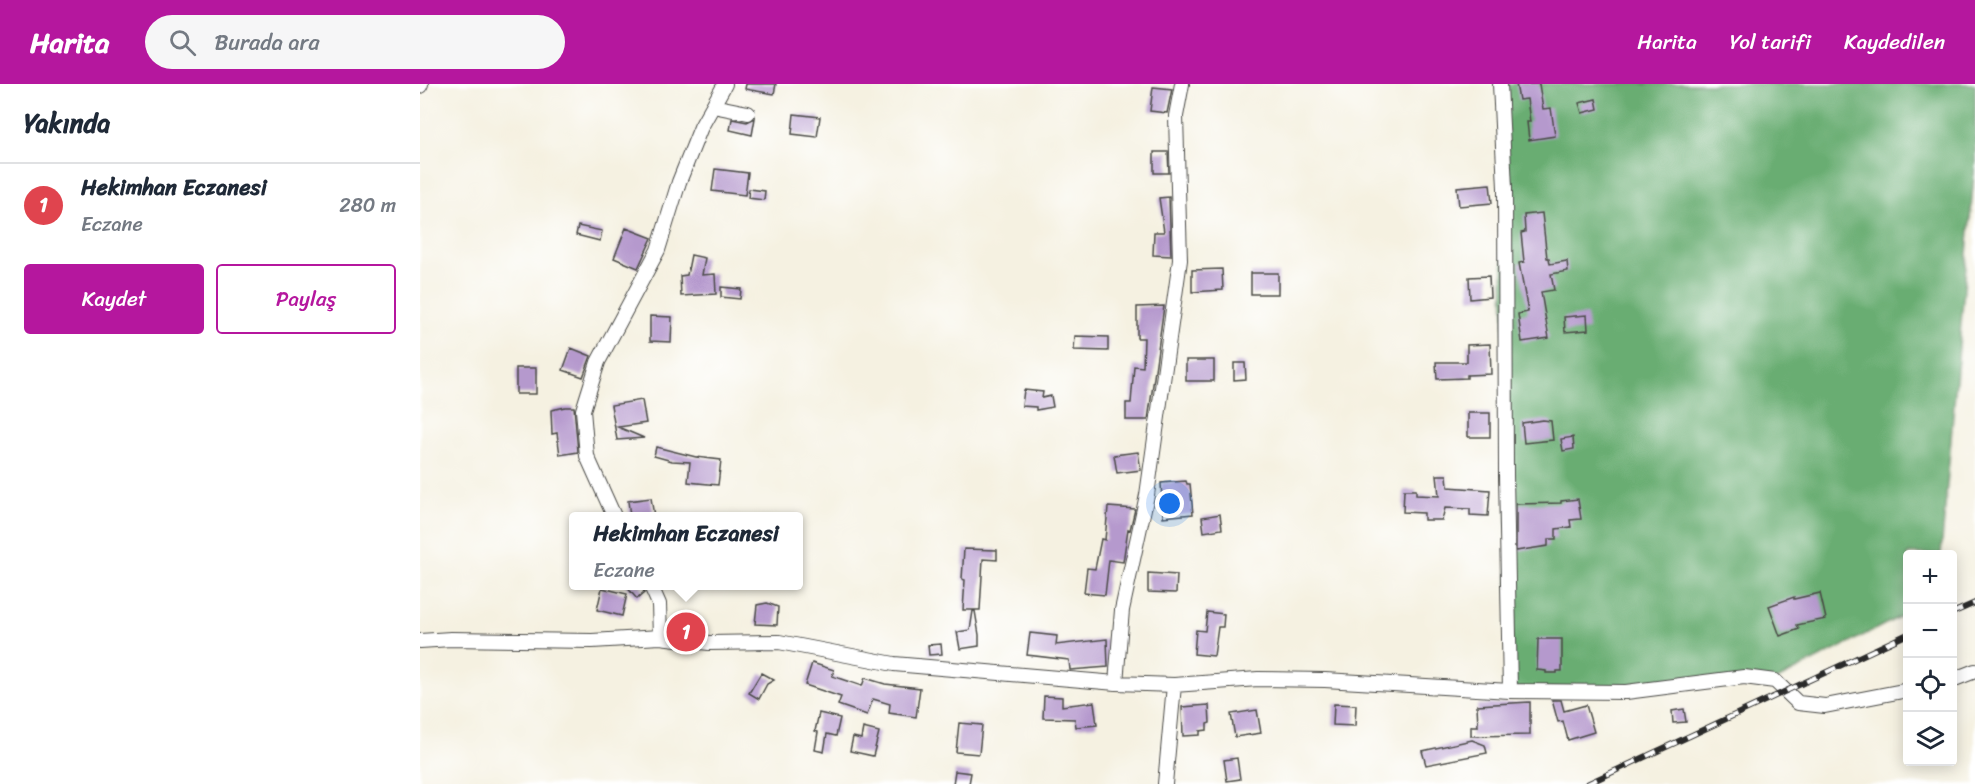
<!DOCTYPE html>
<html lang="tr">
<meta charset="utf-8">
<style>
:root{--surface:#fff;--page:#f6f6f7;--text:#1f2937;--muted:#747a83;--line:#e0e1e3;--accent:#b5179e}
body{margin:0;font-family:Sriracha,sans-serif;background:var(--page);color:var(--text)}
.controls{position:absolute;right:18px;bottom:18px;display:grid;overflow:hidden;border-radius:6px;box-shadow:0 3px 15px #0003}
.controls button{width:54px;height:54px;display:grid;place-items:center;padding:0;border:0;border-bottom:2px solid var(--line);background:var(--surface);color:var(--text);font:30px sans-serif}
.you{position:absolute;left:750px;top:420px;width:21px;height:21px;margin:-15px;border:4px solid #fff;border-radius:50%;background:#1a73e8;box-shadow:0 0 0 9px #1a73e833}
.badge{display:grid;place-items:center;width:39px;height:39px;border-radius:50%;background:var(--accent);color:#fff;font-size:20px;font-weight:700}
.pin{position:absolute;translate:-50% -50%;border:3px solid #fff;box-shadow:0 2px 6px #0006}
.popup{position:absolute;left:149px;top:428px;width:234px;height:78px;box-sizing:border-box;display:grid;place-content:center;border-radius:6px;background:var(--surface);filter:drop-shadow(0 2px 4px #0005);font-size:20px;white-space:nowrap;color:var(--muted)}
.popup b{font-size:22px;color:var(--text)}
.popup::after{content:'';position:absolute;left:50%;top:100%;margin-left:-12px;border:12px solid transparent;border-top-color:var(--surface)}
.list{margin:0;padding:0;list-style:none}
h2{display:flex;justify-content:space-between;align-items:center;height:78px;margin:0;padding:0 24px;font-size:26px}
h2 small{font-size:20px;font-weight:400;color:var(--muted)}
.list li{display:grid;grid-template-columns:39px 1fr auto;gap:18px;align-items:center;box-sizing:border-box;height:84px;padding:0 24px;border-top:2px solid var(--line)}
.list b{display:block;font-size:22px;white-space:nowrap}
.list p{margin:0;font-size:20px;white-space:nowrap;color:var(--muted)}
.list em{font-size:20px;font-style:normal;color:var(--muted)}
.actions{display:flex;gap:12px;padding:18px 24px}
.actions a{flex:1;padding:14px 0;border:2px solid var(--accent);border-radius:6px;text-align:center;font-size:21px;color:var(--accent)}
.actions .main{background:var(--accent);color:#fff}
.icon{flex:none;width:33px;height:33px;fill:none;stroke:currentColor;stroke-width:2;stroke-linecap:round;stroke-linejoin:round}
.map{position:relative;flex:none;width:1555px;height:700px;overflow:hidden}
header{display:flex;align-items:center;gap:36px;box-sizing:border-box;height:84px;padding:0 30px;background:var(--accent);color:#fff}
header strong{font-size:28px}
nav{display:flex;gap:33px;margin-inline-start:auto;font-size:21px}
.search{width:420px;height:54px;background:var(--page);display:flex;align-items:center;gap:15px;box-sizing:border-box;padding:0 21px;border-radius:33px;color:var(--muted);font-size:22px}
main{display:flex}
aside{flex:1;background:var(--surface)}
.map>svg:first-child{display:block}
</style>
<header>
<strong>Harita</strong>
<div class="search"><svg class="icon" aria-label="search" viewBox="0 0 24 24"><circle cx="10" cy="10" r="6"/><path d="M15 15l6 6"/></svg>Burada ara</div>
<nav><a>Harita</a><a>Yol tarifi</a><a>Kaydedilen</a></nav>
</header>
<main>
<aside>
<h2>Yakında<small></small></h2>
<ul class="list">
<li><span class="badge" style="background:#e0444e">1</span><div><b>Hekimhan Eczanesi</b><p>Eczane</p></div><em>280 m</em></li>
</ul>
<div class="actions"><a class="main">Kaydet</a><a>Paylaş</a></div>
</aside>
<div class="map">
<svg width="1555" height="700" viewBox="0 0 1555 700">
<rect width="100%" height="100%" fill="#fff"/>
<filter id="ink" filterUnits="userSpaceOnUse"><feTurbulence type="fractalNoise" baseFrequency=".0167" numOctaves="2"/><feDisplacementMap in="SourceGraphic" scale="12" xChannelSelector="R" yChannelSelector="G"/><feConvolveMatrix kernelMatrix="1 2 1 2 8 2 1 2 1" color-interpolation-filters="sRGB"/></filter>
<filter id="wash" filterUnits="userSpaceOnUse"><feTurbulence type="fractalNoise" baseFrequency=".008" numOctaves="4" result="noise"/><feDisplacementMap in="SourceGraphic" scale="24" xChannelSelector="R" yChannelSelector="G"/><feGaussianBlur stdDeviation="1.35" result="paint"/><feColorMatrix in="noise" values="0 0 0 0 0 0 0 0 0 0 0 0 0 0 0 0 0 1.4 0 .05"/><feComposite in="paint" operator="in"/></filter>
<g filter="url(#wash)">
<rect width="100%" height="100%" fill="#f5f1e1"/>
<!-- forest -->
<path fill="#69ad72" stroke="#4a6c4e" stroke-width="1.5" d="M1080,0H1555V79L1521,470H1488L1487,529L1355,597L1090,607Z"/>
<g id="blocks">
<!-- building -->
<path fill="#b599cd" d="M326,0H356L354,10L325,5Z
M1096,0H1119L1123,25L1131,24L1135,52L1109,56L1107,38H1110L1107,15L1099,16Z
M733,3L752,5L747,29L730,27Z
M1176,15L1178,25L1162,29L1159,19Z
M374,30L400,33L397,53L372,50Z
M335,34L332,51L310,46L312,35L327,38Z
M734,68H748L749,89H734Z
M295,85L328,89L325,111L292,107Z
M1070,100L1072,119L1039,122L1037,103Z
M329,105L345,107L344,116L328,114Z
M749,113L751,172L733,171L734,148H744L739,114Z
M1122,129L1127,174H1129L1130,180L1147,177L1148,187L1131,190L1134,206L1121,208L1129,254L1102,258L1098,230L1108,228L1099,179L1104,178L1101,149L1105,148L1104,131Z
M158,142L182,147L180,157L156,151Z
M206,144L232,154L218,184L194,174Z
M271,171L285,174L282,191L295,190L296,210L261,212L260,192L267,191Z
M802,185L803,206L772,208V186Z
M831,189H858V210H831Z
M1069,192L1070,213L1050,215L1049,193Z
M301,203L321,205L320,215L301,213Z
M744,222L728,336H706V319H711L714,282L723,283L724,254H717V223Z
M1167,231L1168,246L1145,248L1144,233Z
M230,232L252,233L251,258L230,257Z
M655,252L688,253V267L654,266Z
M1070,260L1071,290L1047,291V294L1017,295L1016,278H1047V261Z
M151,264L171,272L163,293L143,286Z
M766,276H794V297H766Z
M814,279H825L826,295L814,296Z
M96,284H116V310H96Z
M604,306L623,308L622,314L631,312L633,323L616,326V323L602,322Z
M222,316L226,339L198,343L224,354L197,356L191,321Z
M145,323H154L158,368L140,371L137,349L132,350L131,326Z
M1048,329H1070V353H1048Z
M1123,336L1131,337L1133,356L1104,359L1102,339Z
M1153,353L1154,365L1143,367L1141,355Z
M236,363L276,373L301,376L298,401L268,398L270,378L252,377L234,372Z
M718,368L721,386L697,389L694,371Z
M1017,391H1027L1028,403L1070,406L1068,432L1050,431V425L1025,424L1022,436H1004V429L983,428L984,406H996V411L1019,412Z
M766,397L767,400H770L773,430L743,433L741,399Z
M231,414L234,432H210L208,417Z
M1158,415L1161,435L1150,436L1151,443L1136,445V455H1128V462L1096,467V420L1141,419V417Z
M688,423L715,425L710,446L708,445L703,478L689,476L685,511L664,509L667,484L675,485L681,455L685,456Z
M800,430L802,445L784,448L782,433Z
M544,465L577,466V476L563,475L560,526H543L545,496L542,495Z
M728,489L757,491L756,509L728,508Z
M205,501H221L224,509L217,515Z
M182,504L207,510L202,532L177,526Z
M1400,509L1406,535L1377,541L1379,545L1360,552L1349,522L1374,513V515Z
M347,519L358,523L357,541L335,540L337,521Z
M553,527H555L559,551V562L540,565L537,548L550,546Z
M787,528L804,530L803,543H798L794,572L774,570L776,546L785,547Z
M610,549L637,552L636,561L687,555L688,583L650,586L649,576L607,571Z
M1118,555H1142V587H1137V589H1126V587L1117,586Z
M521,560L522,570L509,571L508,561Z
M392,579L414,586L412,592L442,602L445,594L465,600L500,604L496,633L469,629L470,620L453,615L447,631L418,621L421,613L385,601Z
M341,589L354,596L347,600L339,615L329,609Z
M624,612L642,613V622L674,618L677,641L656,643L655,635L623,634Z
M1132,616H1141L1144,627L1166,621L1174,648L1148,656L1143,637L1138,638Z
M1110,618V651L1051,652V642H1058L1057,621Z
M914,620L936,621L935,642L913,641Z
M789,621L790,639L787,640V646L780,647V651L763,652L762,623Z
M1264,625L1266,638L1253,639L1252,627Z
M837,626L841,649L815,653L811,630Z
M399,629L420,634L416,652L407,650L404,668L395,666L398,648L395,647Z
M539,639L562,641L559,670L536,668Z
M443,644L459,648L453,672L430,667L433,653L441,655Z
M1052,656L1065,661L1067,669L1006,681L1002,667Z
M817,674L820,695L807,697L804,676Z
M535,687L551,689L549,700H533Z"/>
</g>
</g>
<g filter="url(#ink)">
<use href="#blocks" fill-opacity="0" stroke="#494946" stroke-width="1.5"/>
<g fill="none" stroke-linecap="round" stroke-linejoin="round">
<!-- minor casing -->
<g stroke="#494946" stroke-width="16">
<path id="minor" d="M1080,0L1085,104L1086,391L1090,607
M0,2L1,0
M293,22L328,29
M194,432L167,372L163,326L178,278L238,166L259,98L281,43L305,0
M231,502L239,520L240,553
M0,557L31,555L172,557L240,553L289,559L359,558L474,580L696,599L754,601L838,595L905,596L1090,607L1206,608L1324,593L1355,597L1378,619L1405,622L1488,606
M1532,596L1555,587
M696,599L702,526L727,411L760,176L756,32L762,0
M745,700L754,601"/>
</g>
<!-- minor -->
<use href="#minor" stroke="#fff" stroke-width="14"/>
<!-- rail casing -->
<g stroke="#2b2b2b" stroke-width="6">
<path id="rail" d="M1532,529L1555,519
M1167,700L1488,550"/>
</g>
<!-- rail -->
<use href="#rail" stroke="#fff" stroke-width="4" stroke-dasharray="11" stroke-linecap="butt"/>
</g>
</g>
</svg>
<div class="controls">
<button>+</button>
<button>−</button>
<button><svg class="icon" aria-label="locate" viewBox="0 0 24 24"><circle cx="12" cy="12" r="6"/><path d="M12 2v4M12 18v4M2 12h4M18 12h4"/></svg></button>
<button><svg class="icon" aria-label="layers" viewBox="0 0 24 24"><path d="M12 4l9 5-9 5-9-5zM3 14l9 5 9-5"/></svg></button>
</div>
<div class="you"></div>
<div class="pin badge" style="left:266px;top:548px;background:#e0444e">1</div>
<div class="popup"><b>Hekimhan Eczanesi</b>Eczane</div>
</div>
</main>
